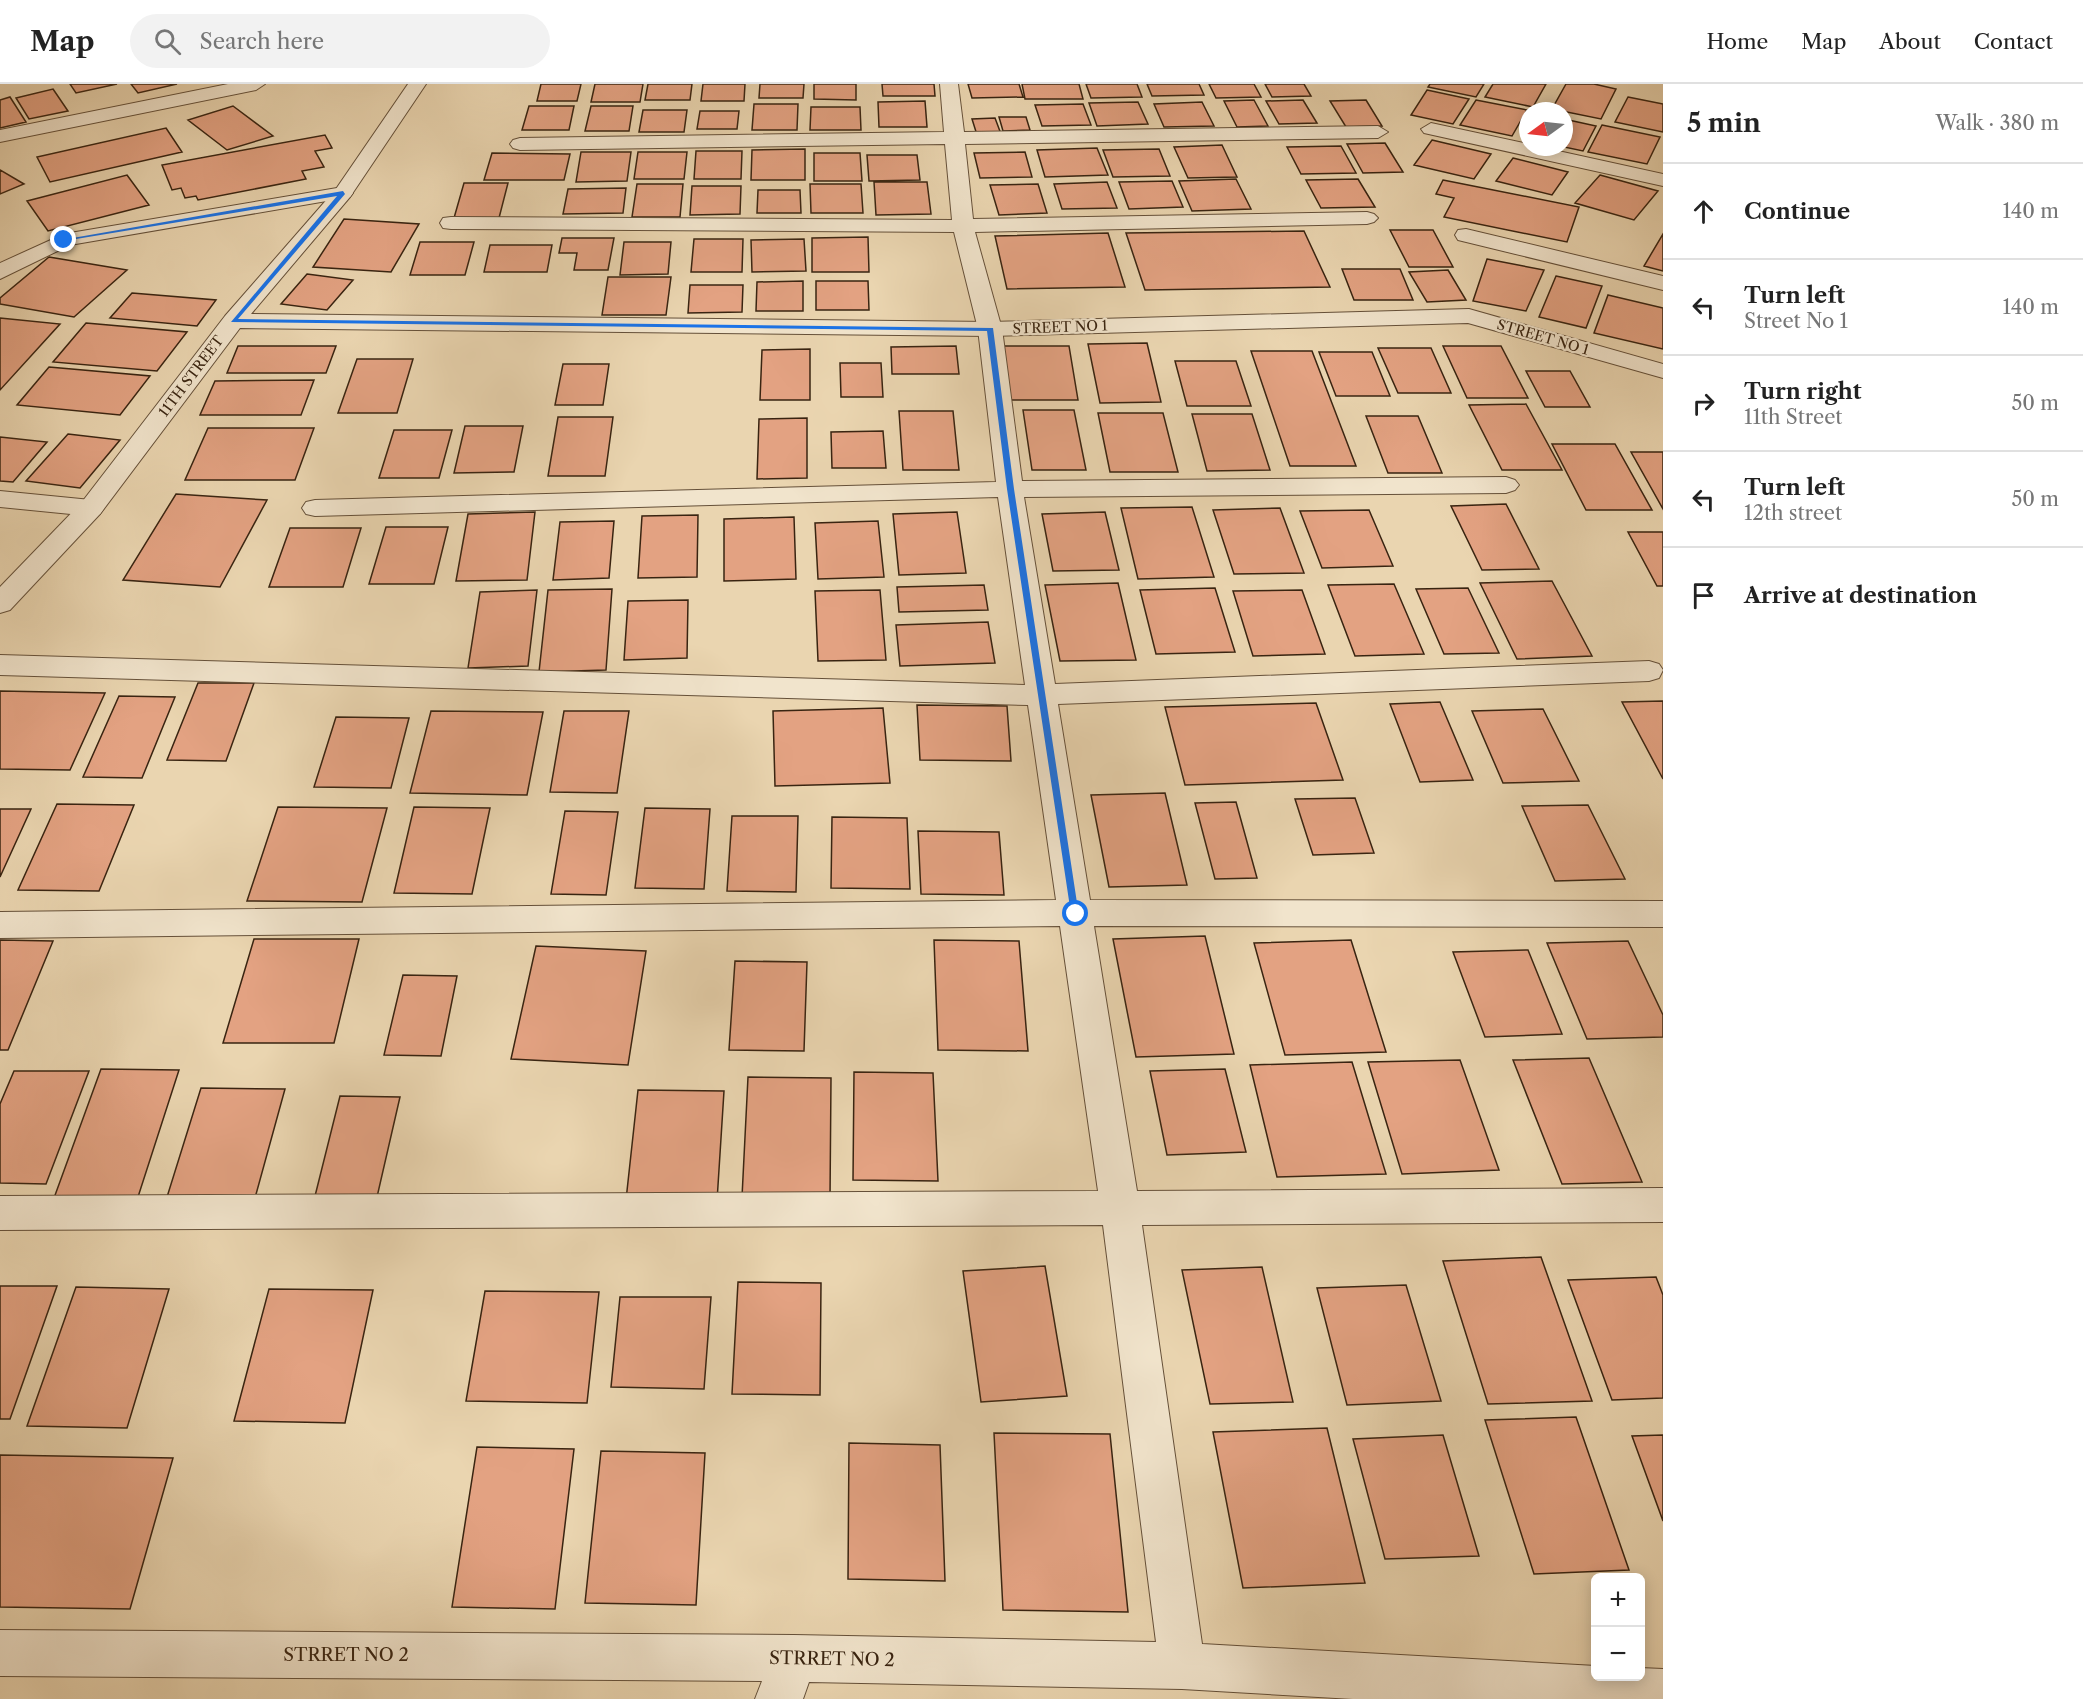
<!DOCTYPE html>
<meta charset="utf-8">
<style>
:root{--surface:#fff;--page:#f2f2f2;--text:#222;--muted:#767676;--line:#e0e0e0}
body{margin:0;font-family:"Libre Caslon Text",serif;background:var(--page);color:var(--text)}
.controls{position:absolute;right:18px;bottom:18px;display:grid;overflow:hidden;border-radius:9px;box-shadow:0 3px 15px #0003}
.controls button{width:54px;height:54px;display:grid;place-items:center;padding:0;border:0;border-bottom:2px solid var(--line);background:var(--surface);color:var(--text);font:30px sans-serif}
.compass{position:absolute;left:1519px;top:18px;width:54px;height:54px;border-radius:50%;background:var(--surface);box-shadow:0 3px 15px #0003;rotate:255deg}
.stop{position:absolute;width:18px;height:18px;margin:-14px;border:4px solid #1a73e8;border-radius:50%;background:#fff}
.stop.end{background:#1a73e8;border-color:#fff;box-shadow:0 2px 6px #0008}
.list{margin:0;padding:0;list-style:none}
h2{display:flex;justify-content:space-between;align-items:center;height:78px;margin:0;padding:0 24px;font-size:26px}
h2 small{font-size:20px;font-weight:400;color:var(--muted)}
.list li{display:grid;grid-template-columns:39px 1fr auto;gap:18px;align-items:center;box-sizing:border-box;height:96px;padding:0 24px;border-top:2px solid var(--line)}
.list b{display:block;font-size:22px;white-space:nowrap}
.list p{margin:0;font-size:20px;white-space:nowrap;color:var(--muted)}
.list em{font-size:20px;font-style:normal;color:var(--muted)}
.icon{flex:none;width:33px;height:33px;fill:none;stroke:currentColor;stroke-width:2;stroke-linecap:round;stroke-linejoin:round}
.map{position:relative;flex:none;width:1663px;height:1615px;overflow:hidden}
header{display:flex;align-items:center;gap:36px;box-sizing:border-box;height:84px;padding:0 30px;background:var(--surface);border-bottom:2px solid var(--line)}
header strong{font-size:28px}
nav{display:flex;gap:33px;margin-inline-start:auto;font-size:21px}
.search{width:420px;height:54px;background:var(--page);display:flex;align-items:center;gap:15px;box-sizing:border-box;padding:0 21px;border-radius:33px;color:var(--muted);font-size:22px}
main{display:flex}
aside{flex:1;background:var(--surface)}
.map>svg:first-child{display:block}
</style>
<header>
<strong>Map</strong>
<div class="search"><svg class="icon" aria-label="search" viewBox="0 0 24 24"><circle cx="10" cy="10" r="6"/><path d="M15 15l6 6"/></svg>Search here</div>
<nav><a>Home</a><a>Map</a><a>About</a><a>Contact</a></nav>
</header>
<main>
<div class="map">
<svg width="1663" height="1615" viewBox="0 0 1663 1615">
<rect width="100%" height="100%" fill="#ead5b0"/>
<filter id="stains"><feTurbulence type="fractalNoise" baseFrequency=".00333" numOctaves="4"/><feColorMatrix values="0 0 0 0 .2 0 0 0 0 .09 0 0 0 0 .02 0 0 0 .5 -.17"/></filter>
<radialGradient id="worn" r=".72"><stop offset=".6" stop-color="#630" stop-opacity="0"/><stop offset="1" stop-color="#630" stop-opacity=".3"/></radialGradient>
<!-- building -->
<path fill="#e3a282" stroke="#392411" stroke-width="1.5" d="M70,0H117L76,9Z
M131,0H177L138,9Z
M541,0H581L577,17H537Z
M595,0H643L640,18H591Z
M648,0H692L690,16H645Z
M703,0H745L744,17H701Z
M760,0H804L803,14H759Z
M814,0H856V16L814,15Z
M882,0H934L935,12H883Z
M968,0H1019L1023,13L972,14Z
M1022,0H1079L1083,15H1025Z
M1086,0H1137L1142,13L1091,14Z
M1147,0H1199L1204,11L1152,12Z
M1209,0H1254L1261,13L1216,14Z
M1265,0H1304L1311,12L1272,13Z
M1430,0H1484L1476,13L1428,3Z
M1493,0H1546L1533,23L1485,13Z
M1566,0H1594L1616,5L1601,35L1552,25Z
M53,5L68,27L29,35L16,14Z
M1427,6L1469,15L1453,40L1411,31Z
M10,13L26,38L0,44V16Z
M1628,13L1663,20V48L1615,38Z
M1254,16L1268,42L1237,43L1224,17Z
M1303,16L1317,39L1279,40L1266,17Z
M1366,16L1382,42L1346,43L1330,17Z
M1476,16L1527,26L1512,52L1460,41Z
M925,17L927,43H879L878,18Z
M1138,18L1148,40L1097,42L1089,19Z
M1202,18L1214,42L1164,43L1154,20Z
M754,20H798L797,46H752Z
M1083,20L1091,41L1042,42L1035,21Z
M233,22L273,52L227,66L188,36Z
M529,22H574L569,46H522Z
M591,22H633L629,47H585Z
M811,23H860L861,46H810Z
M643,26H687L684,48H639Z
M700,27H739L737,45H697Z
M999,33H1026L1030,46L1003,47Z
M995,34L1001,50L977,51L972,35Z
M1564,35L1596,42L1583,67L1564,63Z
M1602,41L1660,53L1647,80L1588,68Z
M166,44L182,68L50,98L37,73Z
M325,51L332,64L315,67L324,83L302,87L306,95L198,116L196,112L185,114L181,104L172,106L162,81Z
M1432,56L1491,70L1474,95L1414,81Z
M1385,59L1403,88L1363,89L1347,60Z
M1222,61L1237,93L1188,94L1174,63Z
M1341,62L1356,89L1301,90L1287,63Z
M1097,64L1108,91L1045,93L1037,66Z
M805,65V96H751L752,66Z
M1159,65L1170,92L1113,93L1103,66Z
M696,67H742L741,95H694Z
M581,68H631L627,97L576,98Z
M638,68H687L684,95H634Z
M1025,68L1032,93L980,94L974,69Z
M492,69L570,70L564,96H484Z
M814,69H860L862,97H814Z
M867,71H917L920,96L869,97Z
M1513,74L1568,88L1552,111L1496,97Z
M0,86L24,100L0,110Z
M127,91L149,121L48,147L27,117Z
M1600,91L1658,107L1634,136L1575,119Z
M1236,95L1251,125L1192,127L1179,97Z
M1358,95L1375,123L1321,124L1306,96Z
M1443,96L1579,123L1567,158L1444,133L1454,114L1436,110Z
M1172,97L1183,123L1129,125L1119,98Z
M874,98H927L931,130L876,131Z
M1107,98L1117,124L1062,125L1054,100Z
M464,99H508L499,134H454Z
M637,100H683L680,133H632Z
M810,100H861L863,129H811Z
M1038,100L1047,129L999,131L990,101Z
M692,102H741L740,130L690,131Z
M626,104L623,129L563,130L568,105Z
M758,106H800L801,129H757Z
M344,135L419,140L391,188L313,183Z
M1390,146H1433L1453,183H1409Z
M1304,147L1330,203L1145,206L1126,149Z
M1108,149L1125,203L1007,205L995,152Z
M1663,150V187L1644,182Z
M868,153L869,188H812V154Z
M562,154H614L608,186H574L577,169H559Z
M694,155H743L742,188H691Z
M804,155L806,187L752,188L751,156Z
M420,158H474L465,191H410Z
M624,158H671L668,190L620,191Z
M490,161H552L547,188H484Z
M49,173L127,186L74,233L0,220V214Z
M1487,175L1544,186L1526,227L1473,217Z
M1342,185H1400L1413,216H1354Z
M1448,186L1466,216L1427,218L1409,188Z
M307,190L353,196L327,226L281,220Z
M1556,192L1602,202L1586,244L1539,233Z
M608,193H671L666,231H602Z
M803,197V227H756L757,198Z
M816,197H868L869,226H816Z
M690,201H743L742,228L688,229Z
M132,209L216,216L197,242L110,234Z
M1608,211L1663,224V265L1594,249Z
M0,234L60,240L0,306Z
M86,239L187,248L157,287L53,278Z
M1147,259L1161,318L1100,319L1088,260Z
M238,262H336L326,289H227Z
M956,262L959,290H892L891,263Z
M1003,262H1069L1078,316H1009Z
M1443,262H1501L1528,314H1467Z
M1378,264H1431L1451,309H1398Z
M810,265V316H760L762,266Z
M1251,267H1312L1356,382H1290Z
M1319,268H1372L1390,312H1336Z
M357,275H413L397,329H338Z
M1175,277H1236L1251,322H1187Z
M840,279H881L883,313H841Z
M563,280H609L603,321H555Z
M49,283L150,292L120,331L17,321Z
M1526,287H1570L1590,323H1545Z
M314,296L301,331H200L215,297Z
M1526,320L1562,386H1502L1469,321Z
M1023,326H1074L1086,386H1032Z
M899,327H953L959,386H903Z
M1098,329H1163L1178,388H1110Z
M1192,330H1252L1270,386L1207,387Z
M1366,332H1418L1442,389H1388Z
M558,333H613L605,392H548Z
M807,334V394L757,395L759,335Z
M465,342H523L514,388L454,389Z
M208,344H314L295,396H185Z
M394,346H452L439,394H379Z
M883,347L886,384H832L831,348Z
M68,350L120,356L80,404L26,397Z
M0,353L47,358L13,398L0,397Z
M1552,360H1615L1652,426H1586Z
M1631,368H1663V425Z
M176,410L267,416L220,503L123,496Z
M1506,420L1539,485L1482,486L1451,422Z
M1192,423L1214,493L1138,495L1121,424Z
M1280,424L1304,489L1234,490L1213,426Z
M1369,426L1393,482L1322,484L1300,427Z
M535,428L527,496L456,497L468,430Z
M957,428L966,489L899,491L893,430Z
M1105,428L1119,486L1053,487L1042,430Z
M698,431L697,493L638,494L642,432Z
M794,433L796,495L724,497V435Z
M614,437L609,494L553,496L560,438Z
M878,437L884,493L818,495L815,439Z
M386,443H448L434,500H369Z
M290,444H361L343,503H269Z
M1628,448H1663V502H1657Z
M1552,497L1592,572L1517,575L1480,499Z
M1118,499L1136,576L1060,577L1045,501Z
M1394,500L1424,570L1355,572L1328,501Z
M984,501L988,526L899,528L897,503Z
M1215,504L1235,568L1156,570L1140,506Z
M1468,504L1499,569L1444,570L1416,505Z
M612,505L606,586L539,588L548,506Z
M537,506L528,582L468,584L480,508Z
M880,506L886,576L818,577L815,507Z
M1302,506L1325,570L1253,572L1233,507Z
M688,516L687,574L624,576L628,517Z
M988,538L995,579L900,582L896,541Z
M198,599H254L226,677L167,676Z
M0,607L105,609L70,686L0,685Z
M119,612L175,613L142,694L83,693Z
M1663,617V695L1622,618Z
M1440,618L1473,696L1420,698L1390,620Z
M1316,619L1343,696L1185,701L1165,623Z
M917,621L1007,622L1011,677L920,676Z
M883,624L890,699L775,702L773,627Z
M1543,625L1579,697L1503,699L1472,627Z
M431,627L543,628L527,711L410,709Z
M564,627H629L617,709L550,708Z
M336,633L409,634L391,704L314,703Z
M1165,709L1187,801L1109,803L1091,711Z
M1355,714L1374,769L1313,771L1295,715Z
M1236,718L1257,794L1215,795L1195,719Z
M57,720L134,721L99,807L18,806Z
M1588,721L1625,795L1555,797L1522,722Z
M278,723L387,724L362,818L247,817Z
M414,723L490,724L472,810L394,809Z
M645,724L710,725L704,805L635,804Z
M0,725H31L0,793Z
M565,727L618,728L606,811L551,810Z
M732,732H798L796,808L727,807Z
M832,733L907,734L910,805L831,804Z
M918,747L999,748L1004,811L921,810Z
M1205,852L1234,970L1136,973L1113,855Z
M254,855H359L334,959H223Z
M0,856L53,857L8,966H0Z
M934,856L1019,857L1028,967L938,966Z
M1351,856L1386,968L1285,971L1254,859Z
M1628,857L1663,931V953L1587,955L1547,859Z
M536,862L646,867L628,981L511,975Z
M1528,866L1562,950L1485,953L1453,868Z
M735,877L807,878L804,967L729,966Z
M403,891L457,892L441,972L384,971Z
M1589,974L1642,1098L1562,1100L1513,976Z
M1460,976L1499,1086L1402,1090L1368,978Z
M1352,978L1386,1090L1277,1093L1250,981Z
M101,985L179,986L137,1116L54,1114Z
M1225,985L1246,1068L1167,1071L1150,987Z
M14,987H89L46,1100L0,1099V1020Z
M854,988L933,989L938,1097L853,1096Z
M748,993L831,994L830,1114L742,1113Z
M201,1004L285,1005L255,1114L167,1113Z
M638,1006L724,1007L717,1117L626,1116Z
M340,1012L400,1013L377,1113L315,1112Z
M1541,1173L1592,1317L1488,1320L1443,1177Z
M1045,1182L1067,1312L981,1318L963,1187Z
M1262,1183L1293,1318L1210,1320L1182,1186Z
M1656,1193L1663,1211V1314L1612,1316L1568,1196Z
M738,1198L821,1199L820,1311L732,1310Z
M1406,1201L1441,1317L1347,1321L1317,1204Z
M0,1202H57L10,1335H0Z
M76,1203L169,1205L127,1344L27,1342Z
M269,1205L373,1206L345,1339L234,1337Z
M485,1207L599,1208L587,1319L466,1317Z
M620,1213H711L704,1305L611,1303Z
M1576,1333L1629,1486L1534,1490L1485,1336Z
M1327,1344L1365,1499L1243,1504L1213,1348Z
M994,1349L1110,1350L1128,1528L1003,1526Z
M1443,1351L1479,1472L1385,1475L1353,1355Z
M1663,1351V1437L1632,1352Z
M849,1359L940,1361L945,1497L848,1495Z
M477,1363L574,1365L555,1525L452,1523Z
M601,1367L705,1369L696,1521L585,1519Z
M0,1371L173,1374L130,1525L0,1523Z"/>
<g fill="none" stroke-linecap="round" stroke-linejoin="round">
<!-- minor casing -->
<g stroke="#655039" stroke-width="2">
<path id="minor" d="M940,0H958L964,48L1378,42L1388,48L1378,54L965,60L973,135L1367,128L1374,130L1378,134L1374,138L1367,140L975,148L1002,245L1022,397L1506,393L1515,396L1519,401L1515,406L1506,409L1024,413L1055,600L1649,577L1659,580L1663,586L1659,594L1649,597L1058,620L1090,816L1663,817V843L1094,842L1137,1107L1663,1104V1138L1142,1141L1202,1560L1596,1582V1592H1640V1584L1663,1585V1615H1353L1182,1605L809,1598L803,1615H755L762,1597L0,1592V1546L794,1551L1156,1558L1103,1141L0,1146V1112L1098,1107L1060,842L0,854V828L1056,816L1028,621L0,591V571L1025,601L998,413L315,432L306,430L302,424L306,418L315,416L996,398L978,245L954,148L451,145L443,144L440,139L443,134L451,133L952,136L945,60L520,66L513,64L510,60L513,56L520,54L944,48Z
M1431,39L1528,60V63H1540L1663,90V102L1424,49L1421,45Z
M343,103L350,105L353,109L350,113L70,161L0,195V179L64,150Z
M1466,145L1663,192V206L1458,156L1455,151L1458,146Z
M0,407L91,416L100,418L104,424L100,430L91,432L0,423Z"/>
</g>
<!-- tertiary casing -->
<g stroke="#655039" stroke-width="2">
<path id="tertiary" d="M228,0H265L256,6L0,58V46Z
M408,0H426L350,113L251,230L990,238L1469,225L1663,280V294L1468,239L990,252L240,244L100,430L10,526L0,529V503L82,418L225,232L336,105Z"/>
</g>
<!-- minor -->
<use href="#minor" fill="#f1e4cc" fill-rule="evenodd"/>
<!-- tertiary -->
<use href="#tertiary" fill="#f1e4cc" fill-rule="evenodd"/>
</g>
<!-- route -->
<path fill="#1a73e8" d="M343,107L345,110L238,235L993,244L1014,405L1079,832L1076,833L1071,830L1007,405L987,247L231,238L337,112L64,157L61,156Z"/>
<g text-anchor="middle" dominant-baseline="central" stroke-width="4.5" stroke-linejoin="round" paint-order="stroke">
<!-- far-street labels -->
<g font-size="14" fill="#392411" stroke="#f1e4cc">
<text transform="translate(1060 243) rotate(-2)">STREET NO 1</text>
<text transform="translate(1543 253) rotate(16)">STREET NO 1</text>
<text transform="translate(191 292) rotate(-53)">11TH STREET</text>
</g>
<!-- near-street labels -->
<g font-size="18" fill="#392411" stroke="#f1e4cc">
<text x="346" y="1571">STRRET NO 2</text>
<text transform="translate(832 1575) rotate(1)">STRRET NO 2</text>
</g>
</g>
<rect width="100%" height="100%" filter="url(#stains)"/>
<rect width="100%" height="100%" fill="url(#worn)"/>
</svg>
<div class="controls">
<button>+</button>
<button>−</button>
</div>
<svg class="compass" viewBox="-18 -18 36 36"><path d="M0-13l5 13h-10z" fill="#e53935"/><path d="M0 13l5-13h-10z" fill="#767676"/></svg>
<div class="stop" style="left:1076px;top:830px"></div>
<div class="stop end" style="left:64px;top:156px"></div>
</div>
<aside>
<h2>5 min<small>Walk · 380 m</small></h2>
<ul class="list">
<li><svg class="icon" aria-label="ahead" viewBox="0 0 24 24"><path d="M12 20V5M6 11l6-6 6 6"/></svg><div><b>Continue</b></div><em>140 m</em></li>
<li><svg class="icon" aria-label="left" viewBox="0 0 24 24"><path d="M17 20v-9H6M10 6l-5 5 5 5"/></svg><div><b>Turn left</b><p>Street No 1</p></div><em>140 m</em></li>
<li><svg class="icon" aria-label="right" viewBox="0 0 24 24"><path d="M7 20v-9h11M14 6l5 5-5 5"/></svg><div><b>Turn right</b><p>11th Street</p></div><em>50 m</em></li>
<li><svg class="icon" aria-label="left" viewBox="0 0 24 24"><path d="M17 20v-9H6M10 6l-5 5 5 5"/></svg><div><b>Turn left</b><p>12th street</p></div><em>50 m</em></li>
<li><svg class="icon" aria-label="arrive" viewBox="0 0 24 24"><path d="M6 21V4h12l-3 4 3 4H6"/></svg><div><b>Arrive at destination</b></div></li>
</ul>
</aside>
</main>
